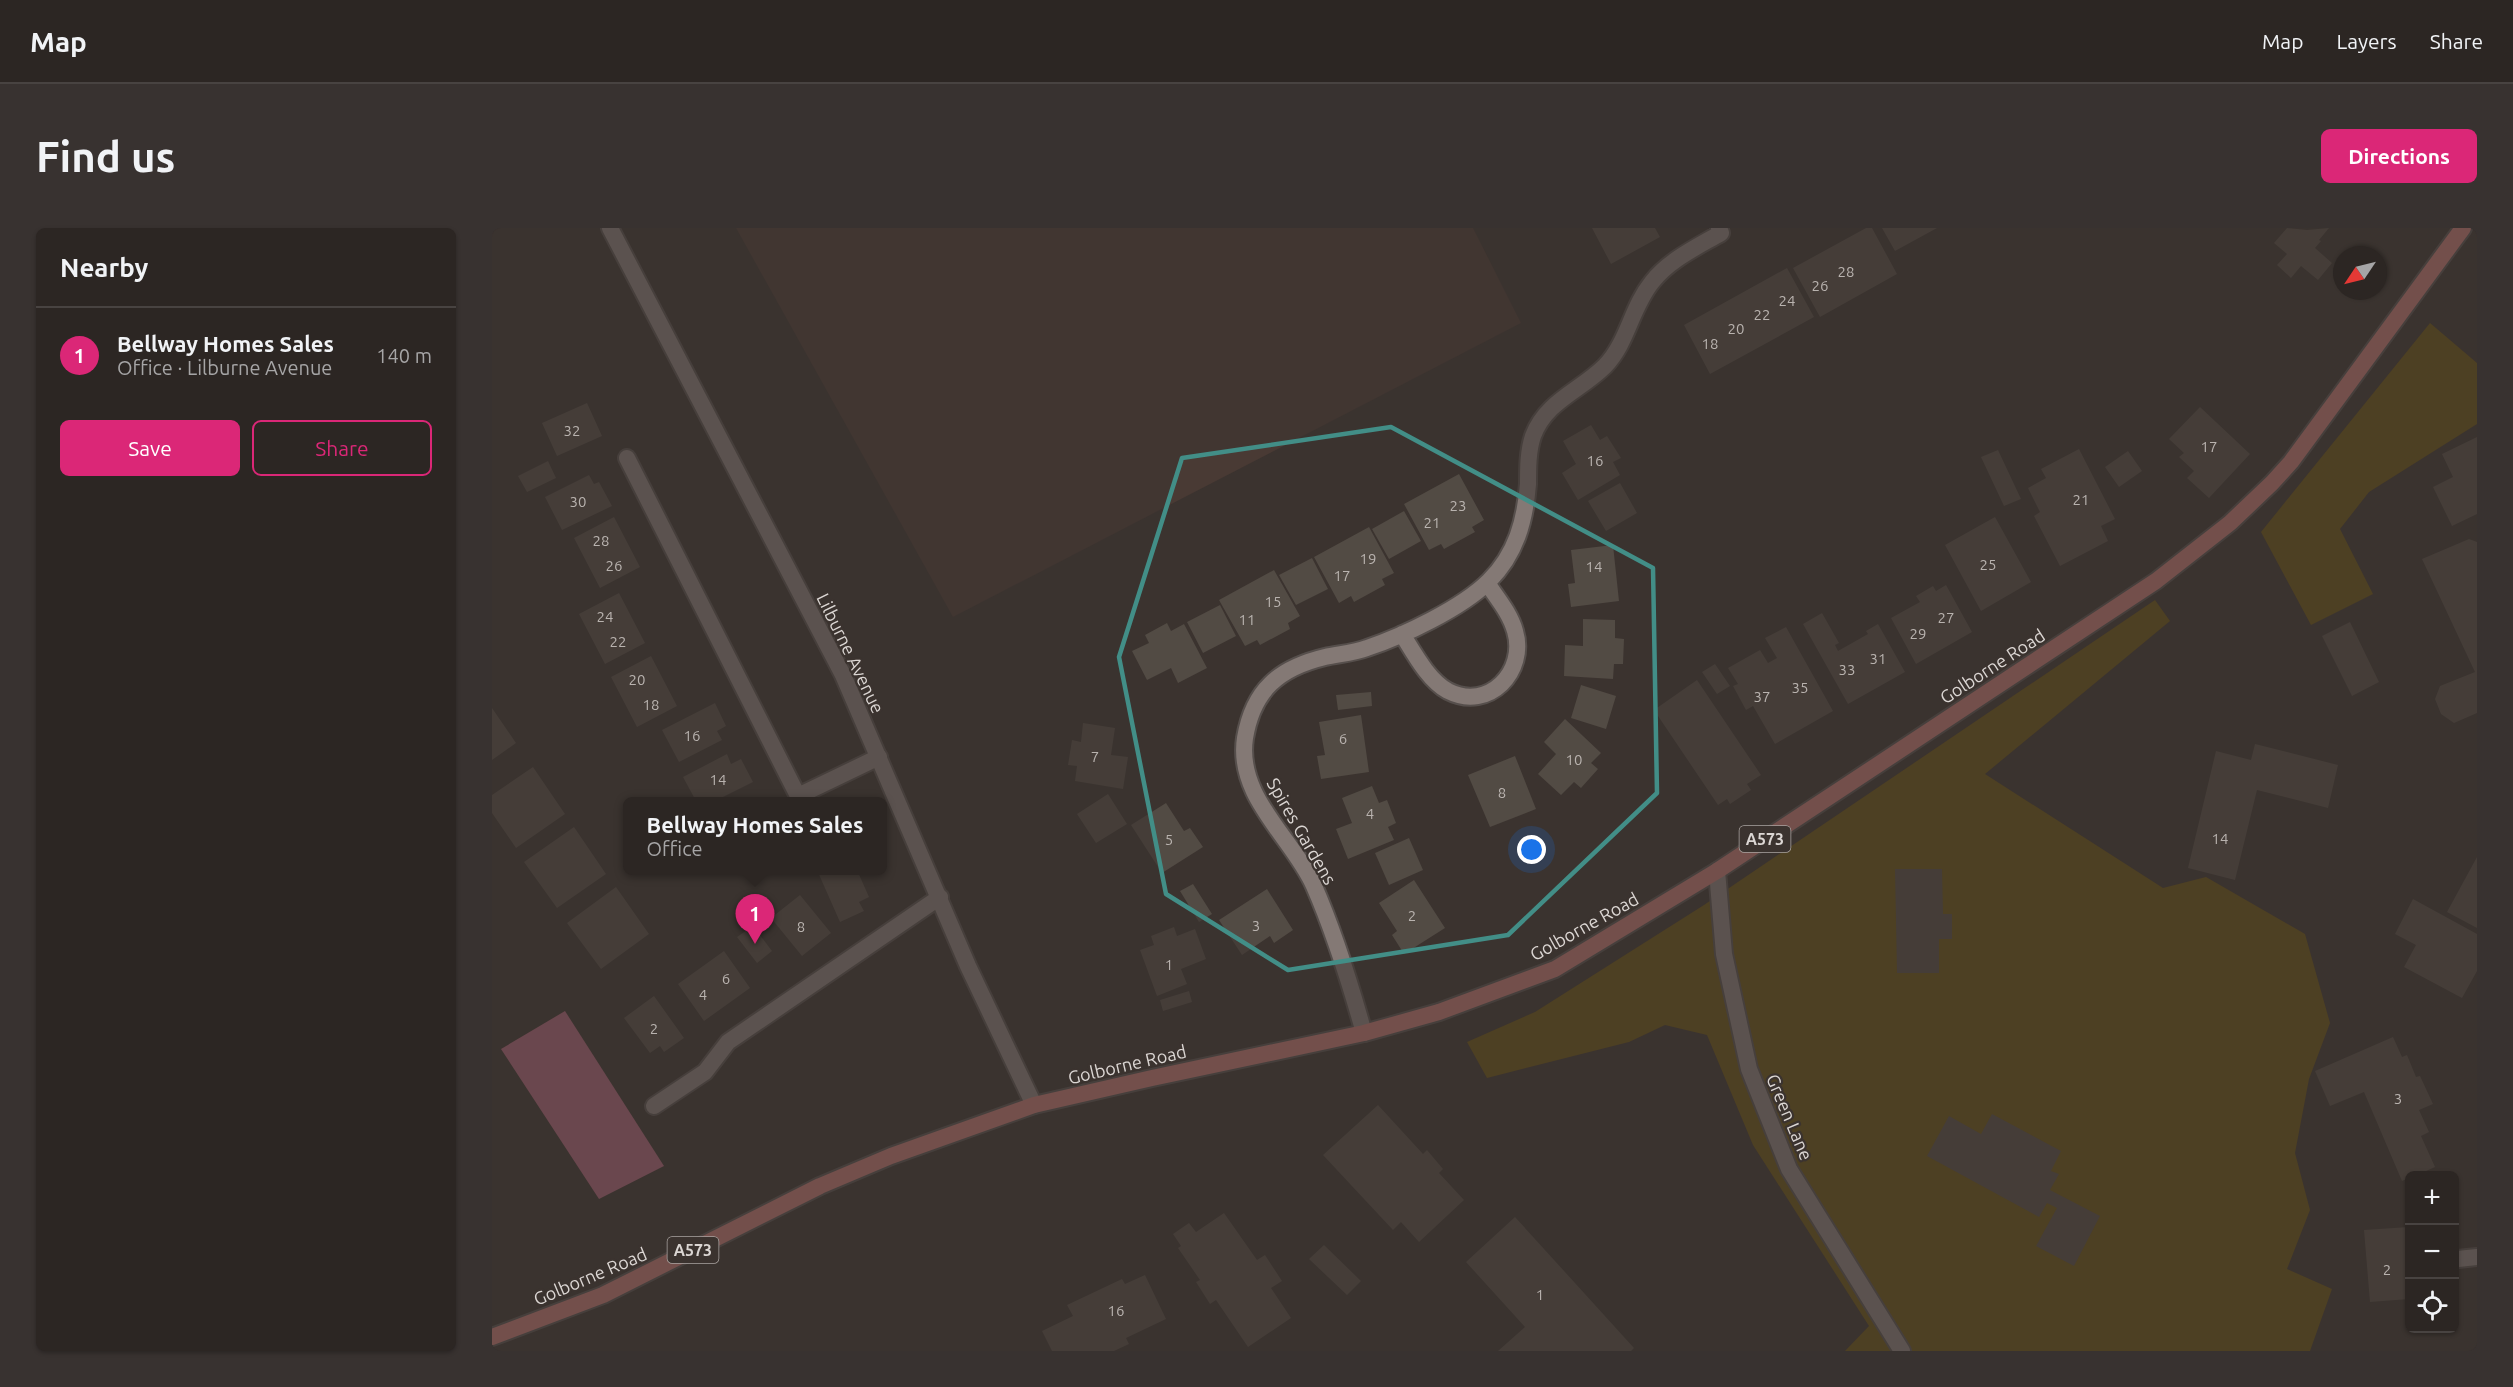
<!DOCTYPE html>
<meta charset="utf-8">
<style>
:root{--surface:#2c2623;--page:#383230;--text:#f1f3f6;--muted:#a6a5a6;--line:#484341;--accent:#db2777}
body{margin:0;font-family:Ubuntu,sans-serif;background:var(--page);color:var(--text)}
.controls{position:absolute;right:18px;bottom:18px;display:grid;overflow:hidden;border-radius:9px;box-shadow:0 2px 4px #0004}
.controls button{width:54px;height:54px;display:grid;place-items:center;padding:0;border:0;border-bottom:2px solid var(--line);background:var(--surface);color:var(--text);font:30px sans-serif}
.compass{position:absolute;left:1841px;top:18px;width:54px;height:54px;border-radius:50%;background:var(--surface);box-shadow:0 2px 4px #0004;rotate:235deg}
.you{position:absolute;left:1040px;top:622px;width:21px;height:21px;margin:-15px;border:4px solid #fff;border-radius:50%;background:#1a73e8;box-shadow:0 0 0 9px #1a73e833}
.badge{display:grid;place-items:center;width:39px;height:39px;border-radius:50%;background:var(--accent);color:#fff;font-size:20px;font-weight:700}
.pin{position:absolute;translate:-50% -50px;filter:drop-shadow(0 2px 3px #0008)}
.pin::after{content:'';position:absolute;top:32px;width:21px;height:18px;background:inherit;clip-path:polygon(0 0,100% 0,50% 100%)}
.popup{position:absolute;left:131px;top:569px;width:264px;height:78px;box-sizing:border-box;display:grid;place-content:center;border-radius:9px;background:var(--surface);filter:drop-shadow(0 2px 4px #0005);font-size:20px;white-space:nowrap;color:var(--muted)}
.popup b{font-size:22px;color:var(--text)}
.popup::after{content:'';position:absolute;left:50%;top:100%;margin-left:-12px;border:12px solid transparent;border-top-color:var(--surface)}
.list{margin:0;padding:0;list-style:none}
h2{display:flex;justify-content:space-between;align-items:center;height:78px;margin:0;padding:0 24px;font-size:26px}
h2 small{font-size:20px;font-weight:400;color:var(--muted)}
.list li{display:grid;grid-template-columns:39px 1fr auto;gap:18px;align-items:center;box-sizing:border-box;height:96px;padding:0 24px;border-top:2px solid var(--line)}
.list b{display:block;font-size:22px;white-space:nowrap}
.list p{margin:0;font-size:20px;white-space:nowrap;color:var(--muted)}
.list em{font-size:20px;font-style:normal;color:var(--muted)}
.actions{display:flex;gap:12px;padding:18px 24px}
.actions a{flex:1;padding:14px 0;border:2px solid var(--accent);border-radius:9px;text-align:center;font-size:21px;color:var(--accent)}
.actions .main{background:var(--accent);color:#fff}
.icon{flex:none;width:33px;height:33px;fill:none;stroke:currentColor;stroke-width:2;stroke-linecap:round;stroke-linejoin:round}
.map{position:relative;flex:none;width:1985px;height:1123px;overflow:hidden;border-radius:9px}
header{display:flex;align-items:center;gap:36px;box-sizing:border-box;height:84px;padding:0 30px;background:var(--surface);border-bottom:2px solid var(--line)}
header strong{font-size:28px}
nav{display:flex;gap:33px;margin-inline-start:auto;font-size:21px}
.intro{display:flex;align-items:center;justify-content:space-between;box-sizing:border-box;height:144px;padding:0 36px}
h1{margin:0;font-size:42px}
.button{padding:15px 27px;border-radius:9px;background:var(--accent);color:#fff;font-size:21px;font-weight:700}
main{display:flex;gap:36px;padding:0 36px}
aside{flex:1;background:var(--surface);border-radius:9px;box-shadow:0 2px 4px #0004}
.map>svg:first-child{display:block}
</style>
<header>
<strong>Map</strong>
<nav><a>Map</a><a>Layers</a><a>Share</a></nav>
</header>
<div class="intro"><h1>Find us</h1><a class="button">Directions</a></div>
<main>
<aside>
<h2>Nearby<small></small></h2>
<ul class="list">
<li><span class="badge">1</span><div><b>Bellway Homes Sales</b><p>Office · Lilburne Avenue</p></div><em>140 m</em></li>
</ul>
<div class="actions"><a class="main">Save</a><a>Share</a></div>
</aside>
<div class="map">
<svg width="1985" height="1123" viewBox="0 0 1985 1123">
<rect width="100%" height="100%" fill="#3b332f"/>
<!-- built -->
<path fill="#493a34" d="M244,0H981L1029,95L461,389Z"/>
<!-- green -->
<path fill="#655014" d="M1938,95L1985,135V196L1877,264L1848,301L1881,366L1819,397L1769,304Z
M1663,372L1678,393L1493,546L1671,660L1714,649L1813,706L1838,795L1817,851L1803,925L1818,982L1795,1041L1840,1061L1818,1123H1353L1377,1098L1261,917L1215,807L1173,797L1137,814L995,850L975,814L1043,784L1212,677Z"/>
<!-- water -->
<path fill="#a56073" d="M73,783L172,938L107,971L9,821Z"/>
<!-- building -->
<path fill="#524b44" d="M1100,0H1163L1168,9L1119,36Z
M1374,0H1380L1405,46L1328,89L1301,40Z
M1390,0H1445L1403,23Z
M1795,0L1815,2L1837,0L1827,12L1829,13L1823,20L1840,35L1826,52L1809,38L1799,50L1785,37L1795,26L1782,15Z
M1295,40L1322,89L1218,146L1192,97Z
M95,175L110,208L65,228L50,195Z
M1708,179L1758,226L1717,270L1695,250L1702,243L1687,229L1692,225L1677,211Z
M1099,197L1108,212L1115,208L1129,230L1121,234L1128,247L1086,272L1070,245L1084,236L1071,213Z
M1985,209V286L1960,298L1941,259L1961,249L1950,226Z
M1587,221L1623,291L1609,298L1616,313L1568,338L1542,288L1548,284L1536,260L1554,250L1549,241Z
M1506,222L1529,271L1512,278L1489,229Z
M1636,223L1650,243L1627,259L1613,239Z
M56,233L64,250L35,264L26,248Z
M967,246L992,292L980,299L983,304L952,321L949,316L937,322L912,276Z
M97,247L102,256L107,254L120,278L70,302L53,269Z
M1128,255L1145,285L1114,303L1096,273Z
M912,283L929,313L897,331L880,301Z
M122,289L148,339L108,360L82,310Z
M1503,289L1539,354L1489,383L1453,317Z
M877,299L902,345L890,351L893,357L862,374L859,368L847,375L822,329Z
M1977,311L1985,314V485L1962,495L1949,486L1943,471L1948,458L1983,444L1930,331Z
M1121,317L1127,373L1079,379L1076,356L1083,355L1079,322Z
M820,330L836,361L804,377L787,347Z
M782,342L808,388L796,395L798,401L768,417L765,412L753,418L727,372Z
M1454,357L1480,404L1424,436L1399,390L1428,374L1424,368L1441,358L1444,363Z
M127,365L153,415L113,436L87,386Z
M728,377L744,408L711,425L695,394Z
M1330,385L1347,415L1343,417L1346,423L1376,406L1374,403L1386,396L1413,444L1356,476L1311,396Z
M1091,391L1123,392V410L1132,411L1131,436H1122L1121,451L1072,448L1073,417L1091,418Z
M1858,394L1887,454L1860,468L1830,408Z
M675,395L679,403L692,396L715,440L686,455L679,440L655,452L640,423L657,415L653,407Z
M1294,399L1341,483L1283,516L1261,478L1254,482L1241,458L1246,456L1236,440L1268,422L1276,435L1285,430L1273,410Z
M159,428L185,478L145,499L119,449Z
M1223,436L1238,458L1225,466L1210,444Z
M1205,452L1269,547L1255,556L1259,562L1238,576L1235,571L1226,577L1162,482Z
M1089,457L1124,468L1114,501L1079,490Z
M879,464L880,478L846,482L844,467Z
M223,475L234,498L225,503L230,512L187,534L170,502Z
M0,480L24,515L0,532Z
M869,487L877,544L829,551L825,528L833,527L827,494Z
M1073,491L1109,525L1099,535L1106,541L1089,560L1082,554L1069,567L1046,546L1064,526L1052,514Z
M591,495L623,500L619,527L636,529L631,561L583,553L585,538L576,537L580,512L589,514Z
M1763,516L1846,537L1836,580L1765,562L1743,652L1696,640L1724,523L1759,532Z
M235,526L239,536L249,531L261,554L223,573H204L191,549Z
M1023,528L1044,581L998,599L976,547Z
M41,539L73,586L24,620L0,585V567Z
M880,558L887,575L895,572L904,595L896,599L902,612L856,631L844,601L860,595L850,570Z
M616,566L635,596L604,615L585,586Z
M674,575L692,603L698,600L711,619L670,645L639,597Z
M82,599L114,646L65,680L32,634Z
M917,610L931,642L897,657L883,625Z
M1985,629V700L1955,684Z
M1403,641H1450L1451,686H1460V711H1447V745H1405Z
M325,642H365L377,669L367,674L372,683L348,694Z
M922,652L953,700L912,726L900,707L905,703L887,675Z
M701,656L720,686L707,694L688,663Z
M124,659L157,706L109,741L75,695Z
M775,661L801,702L782,715L778,708L750,727L727,692Z
M308,667L339,705L310,728L279,690Z
M1921,671L1985,706V743L1970,770L1912,739L1924,717L1903,706Z
M261,698L280,723L265,735L245,709Z
M682,699L685,708L703,701L714,731L689,741L695,756L665,768L648,722L662,717L659,708Z
M232,723L258,760L212,793L186,756Z
M697,763L700,774L671,783L668,772Z
M162,768L192,810L172,824L168,818L158,825L132,790Z
M1901,809L1910,829L1915,827L1924,849L1928,848L1941,876L1927,882L1937,904L1929,908L1943,939L1923,948H1918L1917,950L1910,953L1872,864L1838,878L1823,843Z
M886,877L931,926L935,922L951,941L947,945L972,972L927,1014L909,994L901,1002L831,927Z
M1500,886L1569,923L1559,943L1567,946L1558,962L1608,988L1582,1038L1544,1018L1565,980L1555,975L1547,989L1435,928L1457,888L1489,906Z
M732,985L765,1032L773,1027L790,1053L779,1060L799,1090L756,1119L724,1072L718,1076L704,1054L708,1052L686,1020L689,1018L681,1006L697,995L704,1004Z
M1023,989L1142,1120L1139,1123H1006L1033,1099L974,1034Z
M1917,999V1021L1914,1022L1917,1071L1878,1074L1872,1002Z
M832,1017L869,1053L855,1067L817,1031Z
M653,1047L674,1091L634,1110L637,1116L622,1123H560L550,1103L581,1088L575,1077L630,1051L633,1056Z"/>
<g fill="none" stroke-linecap="round" stroke-linejoin="round">
<!-- service casing -->
<g stroke="#564f4c" stroke-width="20">
<path id="service" d="M135,230L306,568L387,529
M162,878L213,844L236,814L448,669"/>
</g>
<!-- minor casing -->
<g stroke="#564f4c" stroke-width="20">
<path id="minor" d="M118,0L351,447L476,738L542,877
M910,406C922,425 936,452 956,463C997,484 1035,443 1023,403C1018,385 1005,370 995,355
M1225,643L1232,726L1257,841L1297,941L1410,1123
M872,805C858,755 843,706 822,658C801,610 744,569 753,510C761,462 787,440 833,429C847,426 862,425 875,420C911,408 970,380 997,353C1024,326 1033,293 1036,256C1036,240 1036,223 1041,208C1054,173 1088,163 1113,138C1136,114 1139,80 1160,54C1177,32 1205,19 1229,5L1227,0
M1966,1031L1985,1029"/>
</g>
<!-- primary casing -->
<g stroke="#564f4c" stroke-width="20">
<path id="primary" d="M0,1109L111,1067L328,958L399,928L542,877L660,850L872,805L947,784L1063,741L1225,643L1664,353L1738,295L1780,255L1799,234L1971,0"/>
</g>
<!-- service -->
<use href="#service" stroke="#847975" stroke-width="16"/>
<!-- minor -->
<use href="#minor" stroke="#847975" stroke-width="16"/>
<!-- primary -->
<use href="#primary" stroke="#b8726e" stroke-width="16"/>
</g>
<!-- marked area -->
<path d="M0 0H1985V1123H0ZM899,199L1161,340L1165,565L1016,707L796,742L674,666L627,429L690,230Z" fill="#3b332f" fill-opacity=".55" fill-rule="evenodd"/>
<path fill="none" stroke="#428e87" stroke-width="4.5" stroke-linejoin="round" d="M899,199L1161,340L1165,565L1016,707L796,742L674,666L627,429L690,230Z"/>
<g text-anchor="middle" dominant-baseline="central" stroke-width="4.5" stroke-linejoin="round" paint-order="stroke">
<!-- number labels -->
<g font-size="15" fill="#b9b3af">
<text x="1354" y="43">28</text>
<text x="1328" y="57">26</text>
<text x="1295" y="72">24</text>
<text x="1270" y="86">22</text>
<text x="1244" y="100">20</text>
<text x="1218" y="115">18</text>
<text x="80" y="202">32</text>
<text x="1717" y="218">17</text>
<text x="1103" y="232">16</text>
<text x="1589" y="271">21</text>
<text x="86" y="273">30</text>
<text x="966" y="277">23</text>
<text x="940" y="294">21</text>
<text x="109" y="312">28</text>
<text x="876" y="330">19</text>
<text x="1496" y="336">25</text>
<text x="122" y="337">26</text>
<text x="1102" y="338">14</text>
<text x="850" y="347">17</text>
<text x="781" y="373">15</text>
<text x="113" y="388">24</text>
<text x="1454" y="389">27</text>
<text x="755" y="391">11</text>
<text x="1426" y="405">29</text>
<text x="126" y="413">22</text>
<text x="1386" y="430">31</text>
<text x="1355" y="441">33</text>
<text x="145" y="451">20</text>
<text x="1308" y="459">35</text>
<text x="1270" y="468">37</text>
<text x="159" y="476">18</text>
<text x="200" y="507">16</text>
<text x="851" y="510">6</text>
<text x="603" y="528">7</text>
<text x="1082" y="531">10</text>
<text x="226" y="551">14</text>
<text x="1010" y="564">8</text>
<text x="878" y="585">4</text>
<text x="1728" y="610">14</text>
<text x="677" y="611">5</text>
<text x="920" y="687">2</text>
<text x="764" y="697">3</text>
<text x="309" y="698">8</text>
<text x="677" y="736">1</text>
<text x="234" y="750">6</text>
<text x="211" y="766">4</text>
<text x="162" y="800">2</text>
<text x="1906" y="870">3</text>
<text x="1895" y="1041">2</text>
<text x="1048" y="1066">1</text>
<text x="624" y="1082">16</text>
</g>
<!-- shield labels -->
<g fill="#3b332f" stroke="#aba5a2" stroke-width="1.5">
<rect x="1247.5" y="598" width="51" height="26" rx="4.5"/>
<rect x="175.5" y="1009" width="51" height="26" rx="4.5"/>
</g>
<g font-size="16" font-weight="bold" fill="#dbd6d3">
<text x="1273" y="611">A573</text>
<text x="201" y="1022">A573</text>
</g>
<!-- street labels -->
<g font-size="18" fill="#dbd6d3" stroke="#3b332f">
<text transform="translate(359 425) rotate(64)">Lilburne Avenue</text>
<text transform="translate(1500 438) rotate(-33)">Golborne Road</text>
<text transform="translate(810 603) rotate(60)">Spires Gardens</text>
<text transform="translate(1092 698) rotate(-29)">Golborne Road</text>
<text transform="translate(635 836) rotate(-13)">Golborne Road</text>
<text transform="translate(1298 889) rotate(67)">Green Lane</text>
<text transform="translate(98 1048) rotate(-23)">Golborne Road</text>
</g>
</g>
</svg>
<div class="controls">
<button>+</button>
<button>−</button>
<button><svg class="icon" aria-label="locate" viewBox="0 0 24 24"><circle cx="12" cy="12" r="6"/><path d="M12 2v4M12 18v4M2 12h4M18 12h4"/></svg></button>
</div>
<svg class="compass" viewBox="-18 -18 36 36"><path d="M0-13l5 13h-10z" fill="#e53935"/><path d="M0 13l5-13h-10z" fill="#a6a5a6"/></svg>
<div class="you"></div>
<div class="pin badge" style="left:263px;top:716px">1</div>
<div class="popup"><b>Bellway Homes Sales</b>Office</div>
</div>
</main>
